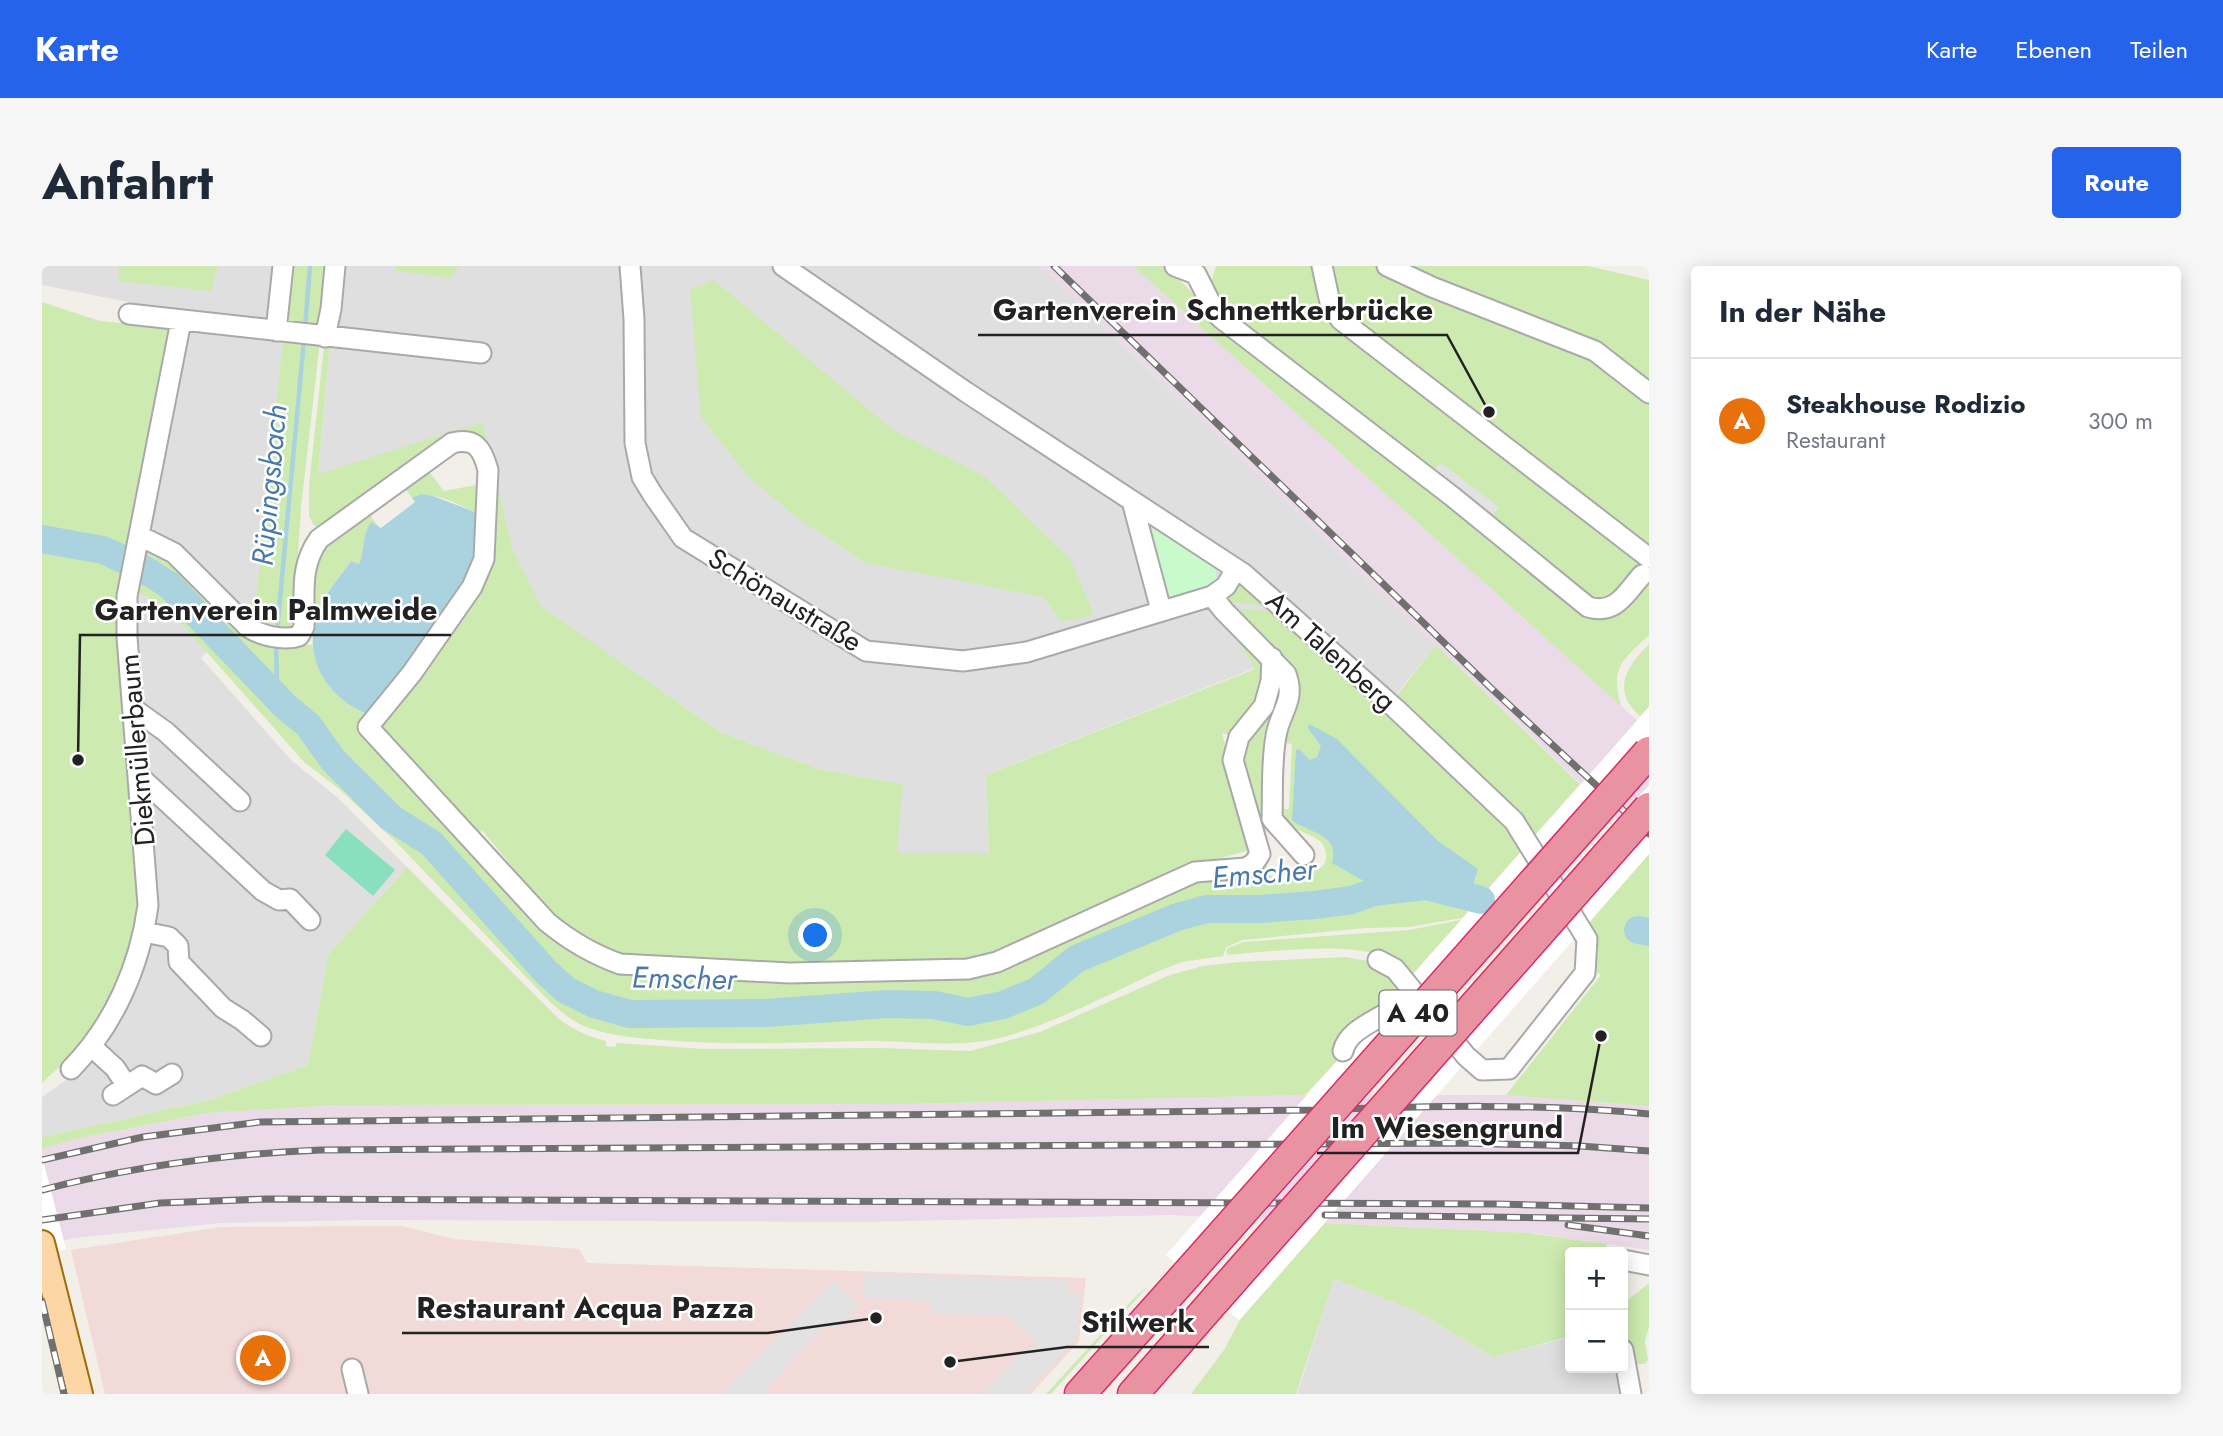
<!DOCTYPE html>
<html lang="de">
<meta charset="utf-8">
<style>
:root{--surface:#fff;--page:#f6f6f7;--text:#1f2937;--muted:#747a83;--line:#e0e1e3;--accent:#2563eb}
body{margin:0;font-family:Jost,sans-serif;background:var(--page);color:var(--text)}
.controls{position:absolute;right:21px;bottom:21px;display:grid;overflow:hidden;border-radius:7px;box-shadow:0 4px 18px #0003}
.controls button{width:63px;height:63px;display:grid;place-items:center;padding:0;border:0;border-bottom:2px solid var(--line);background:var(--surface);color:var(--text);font:35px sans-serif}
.you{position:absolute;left:774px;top:670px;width:24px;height:24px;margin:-18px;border:5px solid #fff;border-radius:50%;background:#1a73e8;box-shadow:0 0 0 10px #1a73e833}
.badge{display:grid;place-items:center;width:46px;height:46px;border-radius:50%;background:var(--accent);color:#fff;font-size:23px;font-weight:700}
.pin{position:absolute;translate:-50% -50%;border:4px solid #fff;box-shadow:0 2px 7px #0006}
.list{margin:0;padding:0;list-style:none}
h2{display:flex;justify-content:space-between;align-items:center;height:91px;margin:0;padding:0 28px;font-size:30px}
h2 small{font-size:23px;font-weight:400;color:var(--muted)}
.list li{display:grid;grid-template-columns:46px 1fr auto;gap:21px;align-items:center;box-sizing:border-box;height:126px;padding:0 28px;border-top:2px solid var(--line)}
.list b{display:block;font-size:26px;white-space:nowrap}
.list p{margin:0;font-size:23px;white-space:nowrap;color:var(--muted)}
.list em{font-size:23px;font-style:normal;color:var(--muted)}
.map{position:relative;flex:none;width:1607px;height:1128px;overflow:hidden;border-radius:7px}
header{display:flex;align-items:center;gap:42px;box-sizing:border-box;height:98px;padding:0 35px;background:var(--accent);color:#fff}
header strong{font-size:33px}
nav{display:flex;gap:38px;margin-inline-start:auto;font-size:24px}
.intro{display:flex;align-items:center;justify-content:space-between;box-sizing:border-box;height:168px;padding:0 42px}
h1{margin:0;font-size:49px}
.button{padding:18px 32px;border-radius:7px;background:var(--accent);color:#fff;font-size:24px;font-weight:700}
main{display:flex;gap:42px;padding:0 42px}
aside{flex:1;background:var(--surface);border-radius:7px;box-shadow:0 4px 18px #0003}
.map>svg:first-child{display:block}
</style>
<header>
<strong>Karte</strong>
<nav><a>Karte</a><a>Ebenen</a><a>Teilen</a></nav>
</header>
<div class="intro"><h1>Anfahrt</h1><a class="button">Route</a></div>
<main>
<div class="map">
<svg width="1607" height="1128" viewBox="0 0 1607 1128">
<rect width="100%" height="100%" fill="#f2efe9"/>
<!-- residential -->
<path fill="#e0dfdf" d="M0,0H248L244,49L247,55L257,61L282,43L283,0H998L1394,379L1341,445L1177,345L1213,402L944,509L947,587H854L861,518L780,504L678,466L498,340L471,285L439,157L276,209L288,81L241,71L214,331L159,392L250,495L296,532L365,601L286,689L266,799L167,834L0,871V831L30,810L89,727L110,676L91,344L147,48L0,19Z
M1292,1013L1374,1045L1452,1091L1528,1071V1102H1581L1586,1128H1255Z"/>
<!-- commercial -->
<path fill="#f2dad9" d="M360,960L412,973L537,983L545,997L1044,1012L1037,1075L989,1128H63L29,984L179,961Z"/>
<!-- industrial -->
<path fill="#ebdbe8" d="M998,0H1091L1607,465V583Z
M1263,829H1464L1607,840V984L1491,967L1129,949L819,956L327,954L179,957L32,972L0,981V883L38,872L165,847L296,839L864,838Z"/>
<!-- grass -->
<path fill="#cdebb0" d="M77,0H176L169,25L76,15Z
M248,0H283C282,20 290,59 262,61C254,61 248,56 244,49Z
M354,0H417L409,12L354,5Z
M1091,0H1125L1163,41L1174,37L1168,20L1174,0H1546L1607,14V369C1580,395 1568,401 1579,440Z
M672,14L851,164L942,210L1029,294L1052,349L1019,356L1002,331L824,297L755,252L706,210L659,151L648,24Z
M0,36L58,55L124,61L129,65L76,325L99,629L92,680L63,744L34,785L0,817Z
M241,71L278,75L259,242L251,364L217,356L203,343L214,331Z
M282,80H288L276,208L440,156L448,190L432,170L277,263L271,258L267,250V219Z
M420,177L439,195L441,204L439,287L434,300L399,358L335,441L316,461L423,574L478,637L516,671L536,686L565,700L596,707L816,714L929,708L973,694L1150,612L1207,605L1216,597L1220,589L1219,578L1196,502C1194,472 1211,464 1224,441C1231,430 1232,415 1233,402L1242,412L1243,431L1228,469L1223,585L1226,608L1242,617C1249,614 1254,609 1260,605C1265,602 1271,605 1276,603C1288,599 1285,581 1278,575C1263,564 1242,564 1236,543H1247L1250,478L1238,476V470C1250,440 1258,436 1247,404L1185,342L1223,345L1242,351L1285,386L1462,549L1482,582L1420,652L1367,661L1324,662L1201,674L1184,681L1181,690L1140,696L1119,704C1067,728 1009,760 953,773C912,782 873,775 832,775C761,776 691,780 620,774C596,772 570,770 547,762C531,757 520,746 508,736L353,575L297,523L262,496L130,347L96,325L104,285L128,298L142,310L147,306L209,371L247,378L271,379C271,359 262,306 270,290C280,270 308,258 326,246L338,263L329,257C320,268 324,284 317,298L309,295C298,311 282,327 276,345C261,389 282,429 323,447C353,421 421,326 432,288C435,276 434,259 433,246C414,238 390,223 370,232L361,220L385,203L402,225L434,219L440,205Z
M451,200L471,285L499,340L678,466L780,504L861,518L855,587H947L944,509L1213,403L1177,344L1222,388L1220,438L1189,470L1180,467L1210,583L1176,593L1175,599L938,693L844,703L574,691L516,659L481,621L472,603L440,564L435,572L334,462L350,447L352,440L431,328Z
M1197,315L1231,340L1182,336Z
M1607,378V441L1598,450C1569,425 1584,401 1607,378Z
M1394,379L1538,518L1491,571L1370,454L1375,448L1355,429Z
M1607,588V840L1464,829L1559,709L1552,704L1546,658Z
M365,601L516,752C531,764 546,770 564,775V780L573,781L575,777L662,783L836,782L928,785L998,766L1128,709L1161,700L1198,696L1303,691L1333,696L1362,718L1335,749L1308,764L1293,776L1295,795L1263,829L864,838L296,839L165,847L38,872L0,883V871L167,834L266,799L286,689Z
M1419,654L1367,712C1358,705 1347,693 1337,689C1302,676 1224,686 1186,689L1184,685L1186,682L1201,676L1367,664Z
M1283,957L1487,967L1565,978L1563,986H1528V1070L1452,1091L1374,1045L1292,1013L1254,1128H1149L1182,1084L1198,1054Z
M1607,1017V1061L1603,1075L1606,1094L1603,1098H1589L1582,1037Z
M1106,1020L1009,1128H1004L1093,1031Z"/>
<!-- park -->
<path fill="#c8facc" d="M1112,262H1116L1171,298L1174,304V314L1167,321L1126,332L1124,330L1106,268Z"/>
<!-- pitch -->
<path fill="#88e0be" d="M304,563L353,604L331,630L283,589Z"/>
<!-- parking -->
<path fill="#e2e2e2" d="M1398,196L1457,241L1442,261L1383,216Z
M822,1008L1027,1015L1026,1027L1038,1028L1034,1074L982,1128H940L986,1080L990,1084L996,1078L966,1050L890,1047V1035L822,1032Z
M792,1014L818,1040L794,1065L786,1058L720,1126L722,1128H680Z"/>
<!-- water -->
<path fill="#aad3df" d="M379,228L391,230L433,246C434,259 435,276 432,288C421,327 353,421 323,447C282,429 260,389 276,345C283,327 298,311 309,295L317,298C323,284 320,268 329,256L339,262L373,236L370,232Z
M1267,458L1295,473L1396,575L1436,603L1430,622C1396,613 1363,606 1329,619L1290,597C1298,567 1268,568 1250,554L1254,484L1257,483L1268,494L1275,491L1279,480L1266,462Z"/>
<!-- pier -->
<path fill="#fff" d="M1607,441V510L1159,1019L1124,989Z
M1607,519V588L1197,1054L1163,1024Z
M0,890L24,983L0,989Z"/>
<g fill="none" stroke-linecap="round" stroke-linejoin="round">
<!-- stream -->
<path stroke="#aad3df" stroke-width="4.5" d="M263,62L268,0
M235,365L262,74
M234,377L235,419L243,440"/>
<!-- river -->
<path stroke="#aad3df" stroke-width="28" d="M0,273L61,284L100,302L127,319L243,440L266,459L291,494L349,552L389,577L504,706L524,724L552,738L588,748L724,747L845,738L892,739L926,746L961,739L995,725L1034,693L1135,651L1165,643H1218L1272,639L1310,634L1331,626L1384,620L1439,634
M1596,664L1607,666"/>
<!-- minor casing -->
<g stroke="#a9a9a9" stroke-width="23">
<path id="minor" d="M588,0L592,53L593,177L600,211L611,229L641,272L824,385L921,395L985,386L1170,330L1184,320L1194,303
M741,0L924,126L1202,308L1354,443L1472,555L1545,673L1543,707L1467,803L1440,804L1424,790L1353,703L1336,694
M1133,0L1154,8L1173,46L1180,53L1411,231L1546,341C1574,349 1583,328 1600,309
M1280,0L1289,41L1299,54L1607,292
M1345,0L1390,21L1553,85L1607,127
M87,48L439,87
M234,65L241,0
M283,71L289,43L293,0
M1090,235L1119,344
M98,270L132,287L206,361C219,370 242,375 257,370L262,361C263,328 257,301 277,273L410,177C433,171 440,182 446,204L442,293L430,321L370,407L326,461L505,656C528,675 550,688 578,698L747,707L926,703L955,696L1153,606L1204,602L1212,597L1218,588L1191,494L1197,471L1222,440L1229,415L1230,392
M1170,330L1182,345L1244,408C1254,435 1238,445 1234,470C1229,497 1231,526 1230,553L1262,589
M92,443L124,466L198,535
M97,510L221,625L237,634L248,633L268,654
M102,666L127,671L136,680L137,696L181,742L200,754L219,770
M49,780L73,802L85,820
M1301,785C1306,764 1332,756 1349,744C1356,739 1363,731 1370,724
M29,803C72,759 98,700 106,639L85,371V330L139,55
M71,829L100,810L114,818L130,808
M1581,994L1607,999
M1581,1084L1589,1128
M310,1103L316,1128"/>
</g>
<!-- major casing -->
<g stroke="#a06b00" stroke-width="28">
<path id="major" d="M0,977L38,1128"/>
</g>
<!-- highway casing -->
<g stroke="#dc2a67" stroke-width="33">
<path id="highway" d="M1038,1128L1146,1007
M1091,1128L1174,1033"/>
</g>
<!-- minor -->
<use href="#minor" stroke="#fff" stroke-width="19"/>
<!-- major -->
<use href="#major" stroke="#fcd6a4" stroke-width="24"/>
<!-- highway -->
<use href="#highway" stroke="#e892a2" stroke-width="30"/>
<!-- rail casing -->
<g stroke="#707070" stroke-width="7">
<path id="rail" d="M1012,0L1450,423L1607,568
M0,894L101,871L218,856L1275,844C1385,840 1497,837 1607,848
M0,924C92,900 184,888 279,884L1419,877L1538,880L1607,885
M1283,949L1607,953
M0,954L118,937L224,933L1454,938L1607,942
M1526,959L1607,970
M0,1035L22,1128"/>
</g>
<!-- rail -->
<use href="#rail" stroke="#fff" stroke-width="4.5" stroke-dasharray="13" stroke-linecap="butt"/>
<!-- highway-bridge casing -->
<g stroke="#dc2a67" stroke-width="33" stroke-linecap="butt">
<path id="highway-bridge" d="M1146,1007L1607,486
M1174,1033L1607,542"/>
</g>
<!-- highway-bridge -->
<use href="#highway-bridge" stroke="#e892a2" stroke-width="30"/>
</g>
<g text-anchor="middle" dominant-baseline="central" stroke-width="5" stroke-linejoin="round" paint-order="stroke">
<!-- shield labels -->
<rect fill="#fff" stroke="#646464" stroke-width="2" x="1337.5" y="724.5" width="77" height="45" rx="5"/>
<g font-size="26" font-weight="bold" fill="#222">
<text x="1376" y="747">A 40</text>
</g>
<!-- street labels -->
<g font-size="28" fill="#222" stroke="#fff">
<text transform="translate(743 334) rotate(31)">Schönaustraße</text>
<text transform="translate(1289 385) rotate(42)">Am Talenberg</text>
<text transform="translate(95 484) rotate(-95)">Diekmüllerbaum</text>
</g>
<!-- water labels -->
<g font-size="30" font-style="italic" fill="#4a7aab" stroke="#fff">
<text transform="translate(227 219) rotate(-85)">Rüpingsbach</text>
<text transform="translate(1222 607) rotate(-5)">Emscher</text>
<text transform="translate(642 712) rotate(1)">Emscher</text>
</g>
</g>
<!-- callouts -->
<path fill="none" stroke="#222" stroke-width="2.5" d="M1447 146L1405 69H936M36 494L38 369H409M1559 770L1536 887H1275M834 1052L726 1067H360M908 1096L1025 1081H1167"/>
<g fill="#222" stroke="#fff" stroke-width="2.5">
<circle cx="1447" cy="146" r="7"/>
<circle cx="36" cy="494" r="7"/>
<circle cx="1559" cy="770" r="7"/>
<circle cx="834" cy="1052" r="7"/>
<circle cx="908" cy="1096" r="7"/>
</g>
<g font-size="30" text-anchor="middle" font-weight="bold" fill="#222" stroke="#fff" stroke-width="5" stroke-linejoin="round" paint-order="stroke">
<text x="1171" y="54">Gartenverein Schnettkerbrücke</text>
<text x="224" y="354">Gartenverein Palmweide</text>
<text x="1405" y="872">Im Wiesengrund</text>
<text x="543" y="1052">Restaurant Acqua Pazza</text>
<text x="1096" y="1066">Stilwerk</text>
</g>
</svg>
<div class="controls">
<button>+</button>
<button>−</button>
</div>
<div class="you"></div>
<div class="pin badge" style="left:221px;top:1092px;background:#e8710a">A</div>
</div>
<aside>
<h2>In der Nähe<small></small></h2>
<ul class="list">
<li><span class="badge" style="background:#e8710a">A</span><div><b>Steakhouse Rodizio</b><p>Restaurant</p></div><em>300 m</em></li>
</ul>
</aside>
</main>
